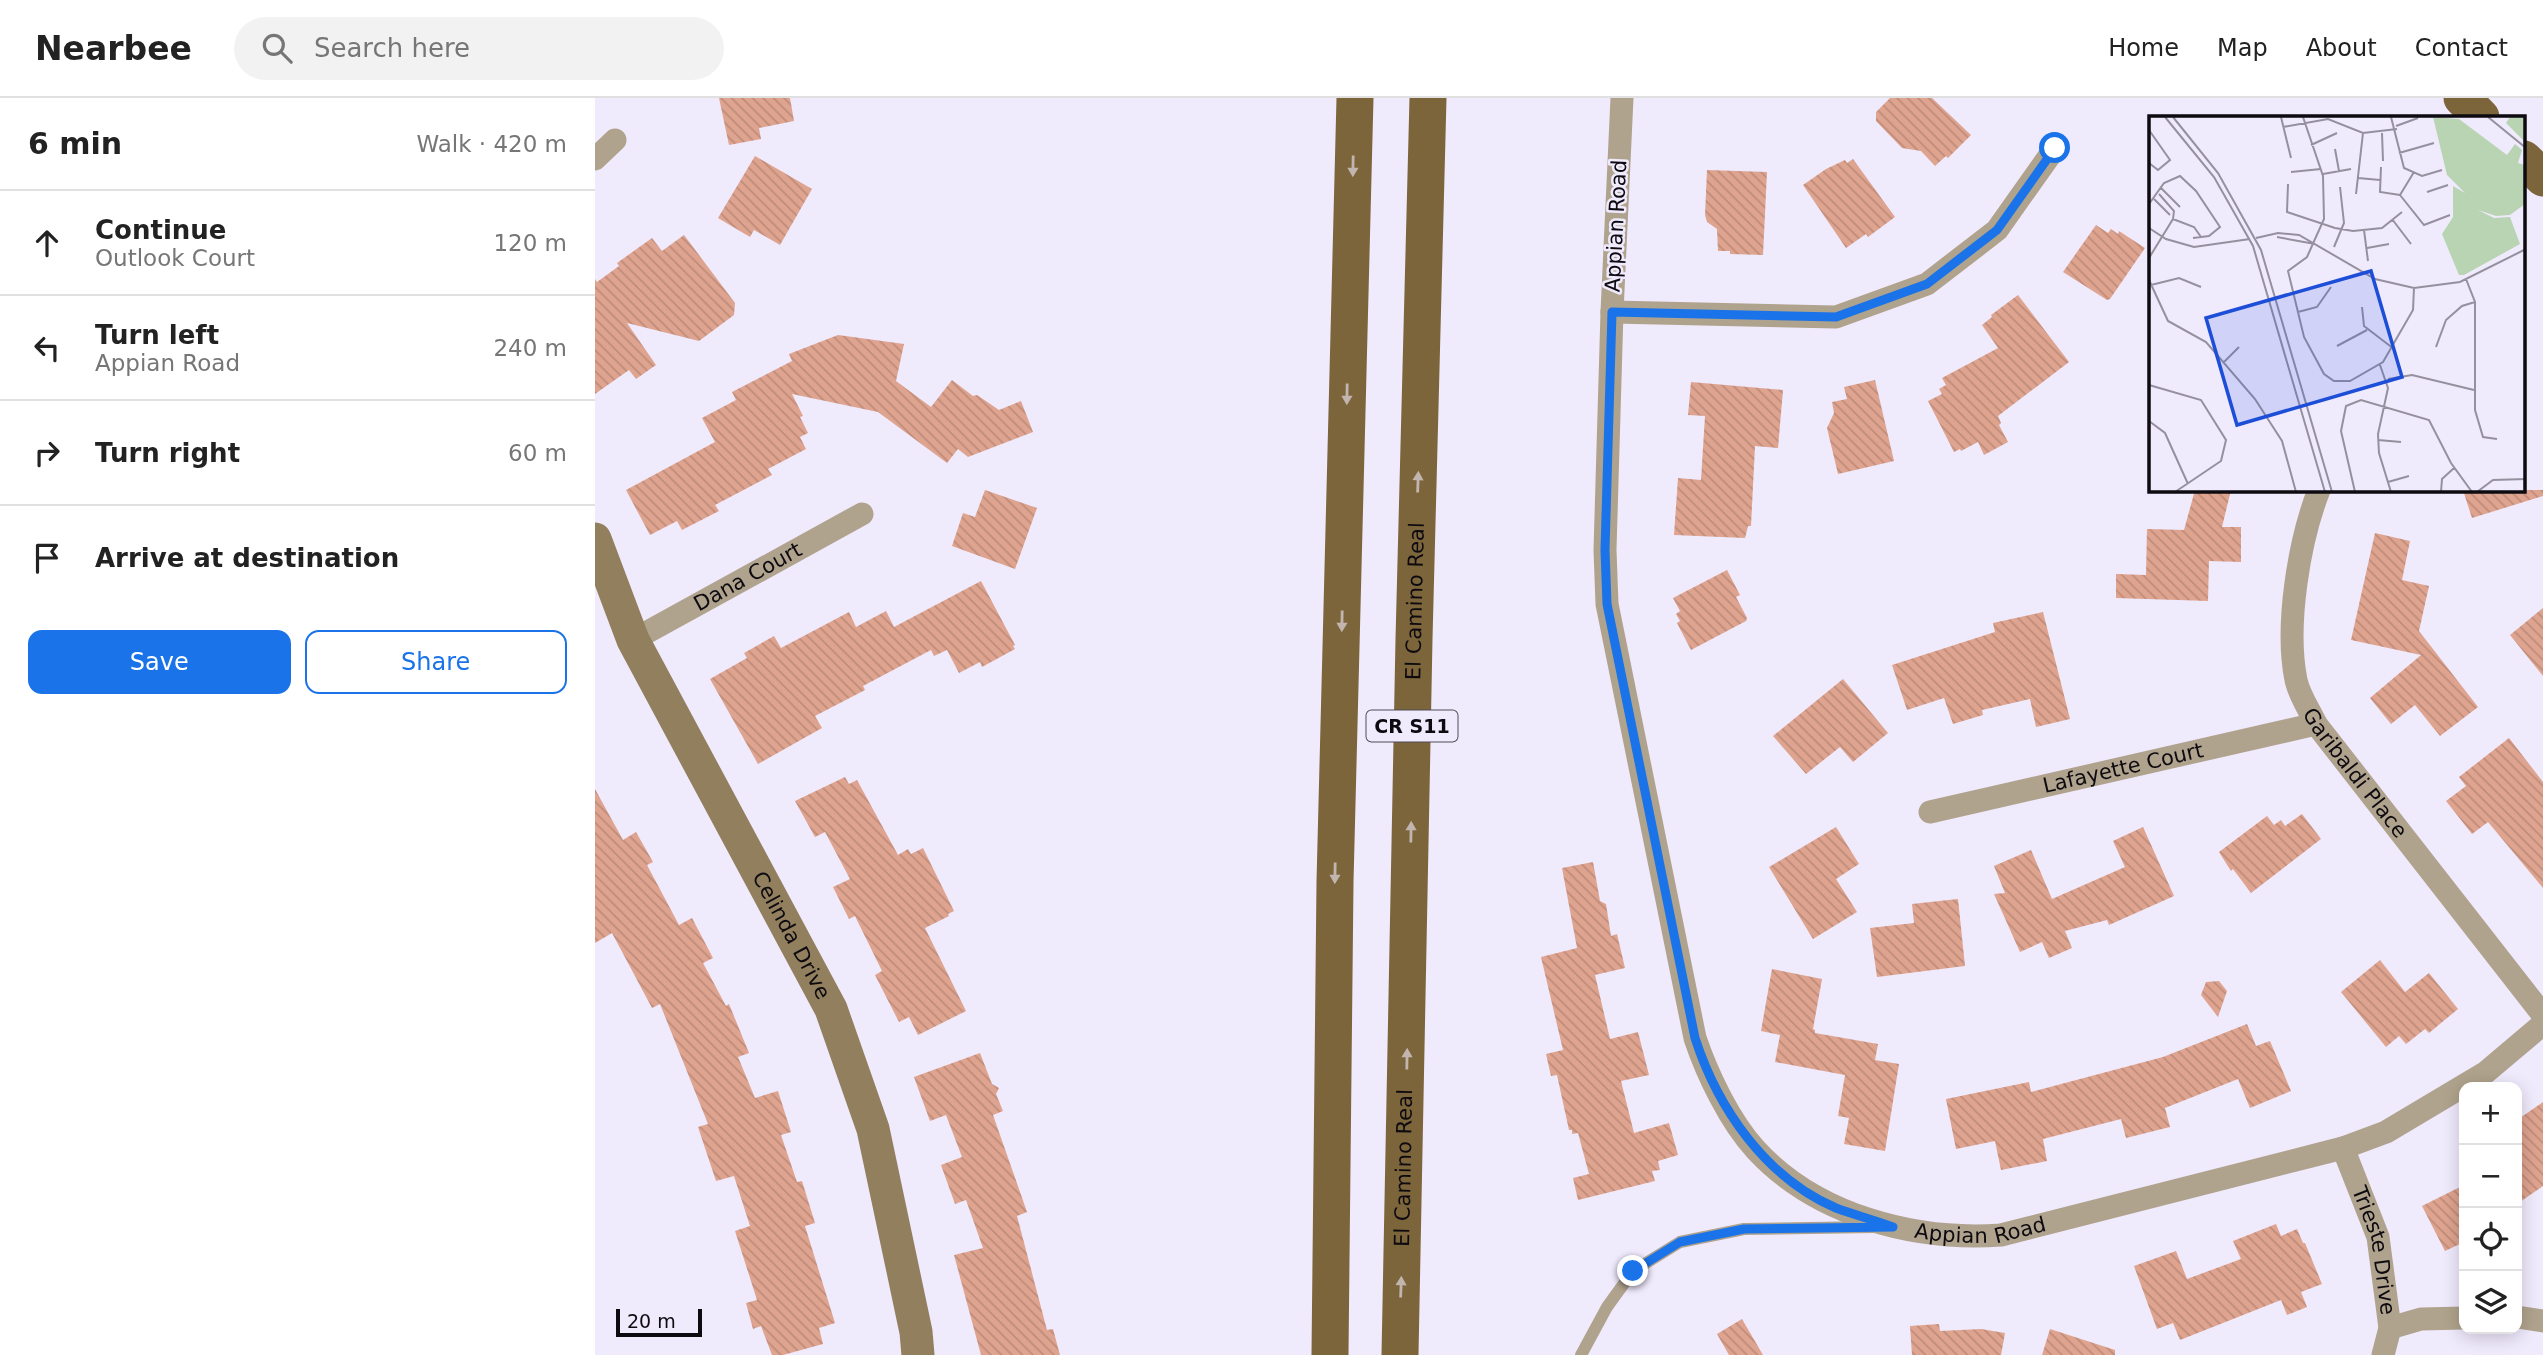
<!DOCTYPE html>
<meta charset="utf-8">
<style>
:root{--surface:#fff;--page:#f2f2f2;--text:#222;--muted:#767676;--line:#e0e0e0;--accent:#1a73e8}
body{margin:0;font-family:"DejaVu Sans",sans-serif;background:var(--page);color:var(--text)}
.controls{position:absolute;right:21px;bottom:21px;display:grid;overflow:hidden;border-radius:14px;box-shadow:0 4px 18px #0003}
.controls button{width:63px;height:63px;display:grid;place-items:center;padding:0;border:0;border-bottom:2px solid var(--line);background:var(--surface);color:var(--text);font:35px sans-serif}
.scale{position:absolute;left:21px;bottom:18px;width:86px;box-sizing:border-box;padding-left:7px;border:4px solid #0d0a10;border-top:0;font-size:19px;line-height:24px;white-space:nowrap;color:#0d0a10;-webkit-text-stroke:5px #f0eafd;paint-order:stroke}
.stop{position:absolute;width:21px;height:21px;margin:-16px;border:5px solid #1a73e8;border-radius:50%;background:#fff}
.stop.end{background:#1a73e8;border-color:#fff;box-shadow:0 2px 7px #0008}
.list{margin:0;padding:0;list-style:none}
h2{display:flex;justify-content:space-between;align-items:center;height:91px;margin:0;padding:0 28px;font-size:30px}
h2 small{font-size:23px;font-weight:400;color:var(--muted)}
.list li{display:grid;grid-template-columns:46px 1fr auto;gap:21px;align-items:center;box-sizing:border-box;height:105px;padding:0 28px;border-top:2px solid var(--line)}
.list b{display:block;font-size:26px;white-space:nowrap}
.list p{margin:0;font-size:23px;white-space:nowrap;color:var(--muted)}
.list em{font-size:23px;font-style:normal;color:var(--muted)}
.actions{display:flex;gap:14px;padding:21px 28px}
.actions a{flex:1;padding:16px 0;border:2px solid var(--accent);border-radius:14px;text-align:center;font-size:24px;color:var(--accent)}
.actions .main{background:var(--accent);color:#fff}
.icon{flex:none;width:38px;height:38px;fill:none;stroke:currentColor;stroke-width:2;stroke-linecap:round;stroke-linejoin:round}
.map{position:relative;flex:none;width:1948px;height:1257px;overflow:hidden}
header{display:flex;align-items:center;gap:42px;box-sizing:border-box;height:98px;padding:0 35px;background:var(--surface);border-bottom:2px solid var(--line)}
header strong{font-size:33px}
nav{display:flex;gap:38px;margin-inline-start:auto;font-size:24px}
.search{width:490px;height:63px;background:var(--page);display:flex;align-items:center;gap:18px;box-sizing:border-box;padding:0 24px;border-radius:38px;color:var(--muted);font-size:26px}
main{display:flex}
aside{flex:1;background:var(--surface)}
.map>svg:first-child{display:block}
</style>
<header>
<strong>Nearbee</strong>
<div class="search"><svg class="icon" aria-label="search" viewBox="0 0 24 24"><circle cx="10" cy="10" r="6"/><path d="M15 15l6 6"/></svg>Search here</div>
<nav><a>Home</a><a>Map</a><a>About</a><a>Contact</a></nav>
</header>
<main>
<aside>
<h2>6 min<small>Walk · 420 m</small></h2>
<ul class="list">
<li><svg class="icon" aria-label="ahead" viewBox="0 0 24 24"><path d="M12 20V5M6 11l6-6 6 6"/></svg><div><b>Continue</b><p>Outlook Court</p></div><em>120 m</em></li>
<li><svg class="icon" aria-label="left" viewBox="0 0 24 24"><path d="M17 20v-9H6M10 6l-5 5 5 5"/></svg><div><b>Turn left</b><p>Appian Road</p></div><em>240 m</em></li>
<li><svg class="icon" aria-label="right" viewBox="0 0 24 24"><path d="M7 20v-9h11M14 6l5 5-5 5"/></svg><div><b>Turn right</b></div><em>60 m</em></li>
<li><svg class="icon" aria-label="arrive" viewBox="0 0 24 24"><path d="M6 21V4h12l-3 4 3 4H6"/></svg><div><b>Arrive at destination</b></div></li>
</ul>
<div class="actions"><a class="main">Save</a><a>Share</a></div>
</aside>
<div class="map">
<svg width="1948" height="1257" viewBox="0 0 1948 1257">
<defs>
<pattern id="building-back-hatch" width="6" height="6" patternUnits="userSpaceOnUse" patternTransform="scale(1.75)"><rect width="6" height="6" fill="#dfa48f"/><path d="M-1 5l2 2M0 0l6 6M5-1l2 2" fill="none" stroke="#be8c7a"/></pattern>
</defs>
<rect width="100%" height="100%" fill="#f0eafd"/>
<!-- building -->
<path fill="url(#building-back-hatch)" d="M124,0H195L199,23L164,30L166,41L134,47Z
M1295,0H1337L1376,37L1353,60L1351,58L1340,68L1326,53L1307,50L1281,23V14Z
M160,58L217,91L185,147L159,132L155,139L123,120Z
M1258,61L1300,119L1273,139L1271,136L1251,150L1208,87L1231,71L1250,62L1252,65Z
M1112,72L1172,74L1168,157L1135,156V153H1123L1122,131L1112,124L1110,117Z
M1501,127L1513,135L1516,131L1523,136L1524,133L1550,150L1515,201L1512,202L1468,174Z
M89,137L140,205L139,217L104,243L32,225L61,267L41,281L34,272L0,296V181L2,184L24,168L22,165L57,140L67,153Z
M1423,197L1474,264L1403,318L1406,325L1404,327L1413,344L1389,357L1383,344L1366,353L1365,351L1359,354L1333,303L1347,296L1344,291L1351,287L1347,280L1403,250L1387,227L1397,219L1396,217Z
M243,237L309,246L301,283L336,309L357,282L378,298L382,297L404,312L426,303L438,334L373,359L363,351L352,365L283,314L197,296L208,318L205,319L213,335L205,339L211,351L173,371L177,377L120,407L124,413L87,432L82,423L55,437L31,392L120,344L107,320L141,302L137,294L197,263L194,256Z
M1280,282L1299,363L1243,376L1232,330L1239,315L1237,304L1252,301L1249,289Z
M1096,284L1188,292L1183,350L1160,348L1156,428H1153L1150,440L1079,437L1083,380L1106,382L1110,318L1093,317Z
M390,392L442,410L420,471L357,448L368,415L380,419Z
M1600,392H1636L1627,429H1646V464L1614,463L1613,503L1521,500V476L1551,477L1552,431L1589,432Z
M1868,392H1948V398L1877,420Z
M1780,435L1815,443L1807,482L1834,488L1824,533L1883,609L1845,638L1820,607L1796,626L1775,600L1826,557L1756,542Z
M1132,472L1145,497L1141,499L1152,520L1151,523L1096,552L1082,525L1085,523L1081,516L1085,513L1078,500Z
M386,483L420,547L418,548L420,551L387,569L385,564L364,575L352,552L339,558L336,552L268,588L270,592L220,618L227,630L163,666L115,581L152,560L149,555L179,538L186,550L254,514L261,529L291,513L299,529Z
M1948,510V578L1915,537Z
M1448,514L1475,621L1441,629L1435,601L1387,612L1388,617L1358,626L1349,600L1312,612L1297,567L1400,534L1398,525Z
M1248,581L1293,635L1258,664L1245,649L1211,676L1178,638Z
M1914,640L1948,684V790L1893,724L1877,736L1851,703L1871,688L1864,679Z
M250,679L254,686L262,682L303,757L313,751L316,756L328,750L359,813L353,816L354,818L330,830L371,913L323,937L314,919L304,924L280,877L287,873L260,818L254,821L238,789L255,781L230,734L220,739L200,703Z
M0,691L28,742L41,734L58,764L52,767L84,827L97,820L118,860L108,865L131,908L134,906L154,955L143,959L160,1000L183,993L196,1034L186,1037L202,1084L207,1083L220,1125L210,1128L240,1225L224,1230L228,1246L188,1257H177L166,1228L158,1231L151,1205L162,1202L140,1133L155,1128L139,1078L121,1083L103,1029L113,1026L65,906L57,910L17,835L0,845Z
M1707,716L1726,741L1656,795L1638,771L1636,773L1624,754L1672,718L1679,727L1686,722L1690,728Z
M1241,729L1264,766L1241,781L1262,814L1218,841L1174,769Z
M1548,729L1579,798L1514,827L1512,822L1470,833L1477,850L1454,860L1447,844L1425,854L1399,796L1410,795L1399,768L1436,752L1457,801L1530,769L1518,743Z
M998,764L1005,803L1011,806L1016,838L1022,836L1030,870L1000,877L1015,941L1043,934L1054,977L1026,983L1039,1035L1074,1025L1083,1057L1063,1063L1065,1072L1057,1073L1060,1083L983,1102L978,1080L994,1076L983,1035L977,1036V1032H974L962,977L956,978L951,956L968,952L946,859L982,850L967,770Z
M1363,801L1370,868L1282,879L1275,830L1319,825L1317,806Z
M1785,862L1810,894L1834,875L1863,911L1834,935L1830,931L1811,946L1804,938L1791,949L1746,894Z
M1177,871L1227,881L1218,931L1220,932V935L1283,946L1280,962L1304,966L1290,1053L1249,1046L1254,1020L1243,1018L1250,977L1180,964L1185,937L1166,933Z
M1624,883L1632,893L1623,919L1606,897L1611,884Z
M1652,926L1661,948L1675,943L1696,993L1655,1010L1643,981L1570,1010L1575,1029L1531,1040L1526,1021L1448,1041L1452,1063L1406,1072L1400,1043L1361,1051L1351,1001L1434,984L1436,994L1568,959Z
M385,955L397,986L404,990L401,996L408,1013L398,1017L432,1114L422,1118L452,1232L458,1231L465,1257H386L359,1157L388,1150L371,1102L360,1106L346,1067L367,1059L351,1017L335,1023L319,979Z
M1948,1004V1088L1922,1106V1022Z
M1869,1087V1144L1850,1153L1827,1108Z
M1681,1126L1686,1138L1702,1131L1708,1145H1710L1727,1186L1706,1194L1712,1209L1692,1217L1686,1202L1585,1242L1578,1225L1562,1231L1539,1168L1581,1153L1592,1181L1646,1161L1638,1143Z
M1147,1221L1168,1257H1134L1122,1236Z
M1344,1226L1345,1233L1386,1231L1410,1235L1406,1257H1317L1315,1228Z
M1455,1231L1520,1252V1257H1447Z"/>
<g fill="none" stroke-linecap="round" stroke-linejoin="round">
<!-- lane -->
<path stroke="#b0a38d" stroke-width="12" d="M986,1257L1012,1209L1038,1173L1085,1144L1149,1131L1279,1129"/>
<!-- street -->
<g stroke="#b0a38d" stroke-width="23">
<path id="s1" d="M1027,0L1017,214L1010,452L1012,506L1100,940C1112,976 1135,1024 1161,1052C1222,1118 1320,1143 1406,1137L1748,1050L1791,1034L1890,975L1948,926"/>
<path d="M0,61L20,42"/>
<path d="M1017,214L1241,219L1332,186L1402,132L1460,50"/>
<path id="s2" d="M1724,392C1704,443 1690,528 1701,582C1704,597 1715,613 1721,626L1948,917"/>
<path id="s3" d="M38,542L267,416"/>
<path id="s4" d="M1335,714L1721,626"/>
<path id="s5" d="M1748,1050L1783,1139L1795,1230L1788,1257"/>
<path d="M1922,1219L1948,1223"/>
<path d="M1795,1230L1826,1221L1869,1220"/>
</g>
<!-- secondary -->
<path stroke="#927f5e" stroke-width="33" id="s6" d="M0,441L38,542L236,911L278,1031L321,1234L323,1257"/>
<!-- primary -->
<g stroke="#7d653b" stroke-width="37">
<path d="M1867,0L1886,19"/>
<path d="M1929,61L1948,80"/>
<path d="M735,1257L740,784L760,0"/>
<path id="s7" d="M805,1257L819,541L833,0"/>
</g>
</g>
<!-- one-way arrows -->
<defs><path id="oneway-solid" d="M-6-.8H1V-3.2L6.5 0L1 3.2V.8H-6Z" transform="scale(1.75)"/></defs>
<g fill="#c2b5af">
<use href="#oneway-solid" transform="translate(758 68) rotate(91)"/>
<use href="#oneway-solid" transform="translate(752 296) rotate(91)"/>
<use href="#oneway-solid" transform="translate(823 384) rotate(-88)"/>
<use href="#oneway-solid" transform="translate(747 523) rotate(91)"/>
<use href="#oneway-solid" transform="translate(816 734) rotate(-89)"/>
<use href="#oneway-solid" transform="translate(740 775) rotate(91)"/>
<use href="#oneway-solid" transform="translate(812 961) rotate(-89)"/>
<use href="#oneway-solid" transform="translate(806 1189) rotate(-88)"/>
</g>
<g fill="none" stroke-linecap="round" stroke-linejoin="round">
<!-- route -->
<path stroke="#1a73e8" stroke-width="9" d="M1038,1173L1085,1144L1149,1131L1298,1129C1279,1122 1260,1117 1241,1110C1171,1080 1123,1011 1100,940L1012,506L1010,452L1017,214L1241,219L1332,186L1402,132L1460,50"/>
</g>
<g text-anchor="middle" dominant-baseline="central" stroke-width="5" stroke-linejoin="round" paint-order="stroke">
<!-- shield labels -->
<rect fill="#f0eafd" stroke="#514d57" stroke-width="2" x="771.5" y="612.5" width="91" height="31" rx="5"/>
<g font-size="19" font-weight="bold" fill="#0d0a10">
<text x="817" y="628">CR S11</text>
</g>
<!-- street labels -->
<g font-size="21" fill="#0d0a10" stroke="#f0eafd">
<text transform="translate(1021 128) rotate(-87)">Appian Road</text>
<text stroke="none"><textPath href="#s3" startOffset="131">Dana Court</textPath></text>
<text stroke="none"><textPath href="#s7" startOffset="754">El Camino Real</textPath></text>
<text stroke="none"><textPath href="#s4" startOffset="198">Lafayette Court</textPath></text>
<text stroke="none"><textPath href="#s2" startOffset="304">Garibaldi Place</textPath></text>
<text stroke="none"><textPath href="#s6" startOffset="443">Celinda Drive</textPath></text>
<text stroke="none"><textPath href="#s7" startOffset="187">El Camino Real</textPath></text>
<text stroke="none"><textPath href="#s1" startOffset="1325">Appian Road</textPath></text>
<text stroke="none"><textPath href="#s5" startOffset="108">Trieste Drive</textPath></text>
</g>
</g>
<!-- overview -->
<g transform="translate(1554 18)">
<rect width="376" height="376" fill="#f0eafd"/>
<path d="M361,1H376V26L357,7Z" fill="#b9d4b3"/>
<path d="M284,1L310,3L358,39L366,28L373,34L369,47L376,49V88L361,99L347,100L329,94L345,102L361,101L371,128L315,159H310L293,118L304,101V70L316,77L298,59Z" fill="#b9d4b3"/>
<path fill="none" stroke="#95909e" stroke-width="2" d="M16,1L65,61L104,130L176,376M24,1L69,57L112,134L183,376M132,1L142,42M154,1L174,60L175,103L158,141L139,155L155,221L175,258L185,265H201L234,246L264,194L265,172M242,1L255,52L273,60L293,54M339,1L377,32M247,10L269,2M134,11L179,3L214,17L248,13M0,14L21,44L9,54L0,47M233,17L234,45M162,29L188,17M186,33L190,55M250,37L285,27M232,51L231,76L251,79M142,56L172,53M174,58L202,53M209,62L231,64M139,68L138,96L186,112L204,115L233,112L253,96M12,72L31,91M278,76L299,69M10,78L25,95L24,103M207,78L214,17M251,79L275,109L301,99M251,79L265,56M5,83L21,99M0,88L15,67L31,60L47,75L71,111L60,120L44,122M243,103L262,128M0,112L17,123L45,131L101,123M215,114L219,145M128,121L166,128M107,122L129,117L150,119L226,163L265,172L311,166L377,133M185,131L195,107L191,71M218,132L240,128M0,142L24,103L45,111L52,121M317,163L326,186V294L334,321L348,323M0,164L19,205L57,226L106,283L133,325L147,376M2,169L30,162L52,171M213,191L215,210L245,233M149,196L168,191L182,171M188,230L218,214M287,231L297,204L313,190L326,186M74,247L90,231M231,249L239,272L229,318L230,337L242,376M239,263L263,259L325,274M0,269L52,284L77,324L72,345L26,376M0,305L16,317L39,368M229,324L252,326M239,366L260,360M206,376L192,315L197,290L212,284L280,304L302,347L323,376M292,376L293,363L305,352M328,376L344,364L377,363"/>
<path fill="#1d4ed8" fill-opacity="0.15" stroke="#1d4ed8" stroke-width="3.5" d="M222,155L253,261L88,309L57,202Z"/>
<rect width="376" height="376" fill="none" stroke="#0d0a10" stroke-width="3.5"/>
</g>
</svg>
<div class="controls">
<button>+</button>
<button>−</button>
<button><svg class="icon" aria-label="locate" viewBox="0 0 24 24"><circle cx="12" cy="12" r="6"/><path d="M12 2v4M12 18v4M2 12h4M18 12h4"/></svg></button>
<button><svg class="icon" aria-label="layers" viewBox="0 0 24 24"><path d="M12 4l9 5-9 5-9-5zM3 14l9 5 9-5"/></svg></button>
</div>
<div class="scale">20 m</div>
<div class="stop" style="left:1460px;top:50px"></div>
<div class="stop end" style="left:1038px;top:1173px"></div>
</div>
</main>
